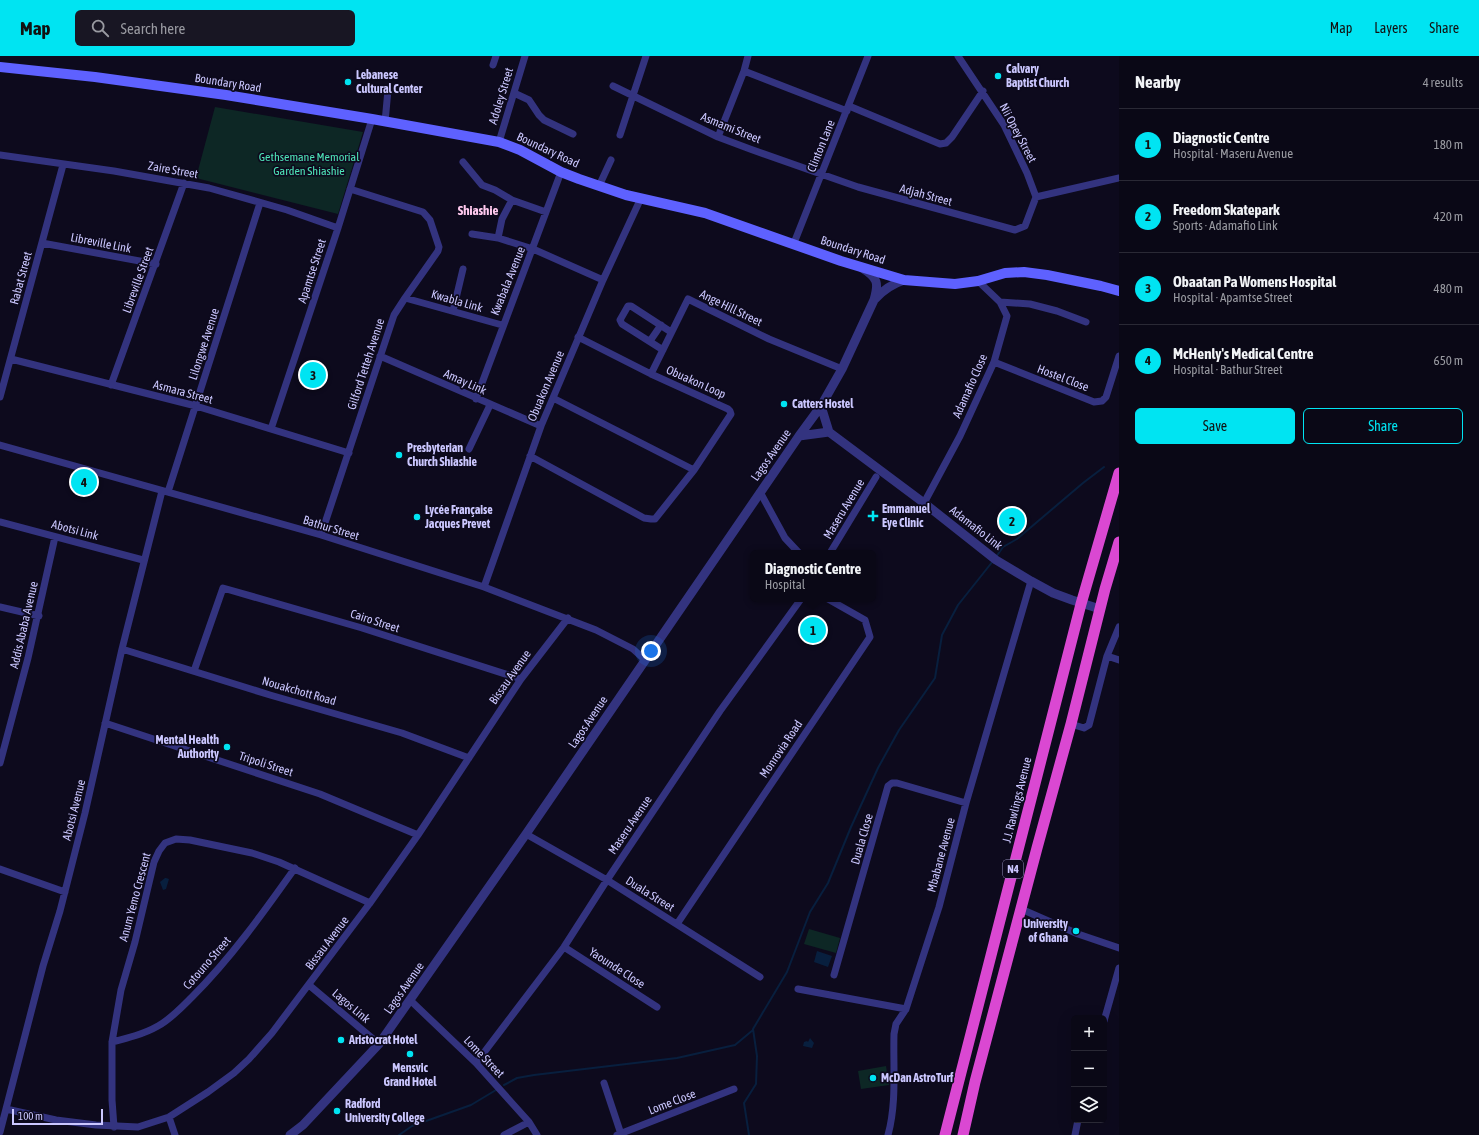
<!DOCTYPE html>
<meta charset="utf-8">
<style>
:root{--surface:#0a0816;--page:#181623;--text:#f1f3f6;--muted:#999aa1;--line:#2a2935;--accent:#00e4f2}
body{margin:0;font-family:"Asap Condensed",sans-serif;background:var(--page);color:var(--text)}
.controls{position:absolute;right:12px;bottom:12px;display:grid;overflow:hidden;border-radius:6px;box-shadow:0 4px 16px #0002}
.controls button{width:36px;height:36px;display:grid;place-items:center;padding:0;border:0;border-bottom:1px solid var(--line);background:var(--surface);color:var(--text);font:20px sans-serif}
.scale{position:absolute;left:12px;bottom:10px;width:91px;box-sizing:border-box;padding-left:4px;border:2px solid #cbc7ff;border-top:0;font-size:11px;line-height:14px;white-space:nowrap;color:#cbc7ff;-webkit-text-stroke:3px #0d0a1d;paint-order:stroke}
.you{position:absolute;left:651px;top:595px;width:14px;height:14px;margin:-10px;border:3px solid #fff;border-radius:50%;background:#1a73e8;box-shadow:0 0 0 6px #1a73e833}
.badge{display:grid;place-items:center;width:26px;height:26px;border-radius:50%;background:var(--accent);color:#111;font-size:13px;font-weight:700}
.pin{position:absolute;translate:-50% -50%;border:2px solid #fff;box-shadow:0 1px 4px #0006}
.popup{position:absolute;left:750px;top:494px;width:126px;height:52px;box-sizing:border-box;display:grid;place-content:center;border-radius:6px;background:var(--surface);filter:drop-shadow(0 1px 3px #0005);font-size:13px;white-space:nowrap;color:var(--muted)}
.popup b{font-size:15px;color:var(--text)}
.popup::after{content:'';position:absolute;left:50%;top:100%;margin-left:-8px;border:8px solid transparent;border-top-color:var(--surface)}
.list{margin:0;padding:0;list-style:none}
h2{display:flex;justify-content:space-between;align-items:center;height:52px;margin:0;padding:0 16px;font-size:17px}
h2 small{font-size:13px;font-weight:400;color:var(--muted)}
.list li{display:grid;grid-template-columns:26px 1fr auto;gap:12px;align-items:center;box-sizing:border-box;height:72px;padding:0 16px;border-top:1px solid var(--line)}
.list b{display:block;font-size:15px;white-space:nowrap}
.list p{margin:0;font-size:13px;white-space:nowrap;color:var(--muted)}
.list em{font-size:13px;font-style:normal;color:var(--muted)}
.actions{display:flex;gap:8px;padding:12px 16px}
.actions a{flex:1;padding:9px 0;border:1px solid var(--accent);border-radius:6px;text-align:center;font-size:14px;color:var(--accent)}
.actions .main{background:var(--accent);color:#111}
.icon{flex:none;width:22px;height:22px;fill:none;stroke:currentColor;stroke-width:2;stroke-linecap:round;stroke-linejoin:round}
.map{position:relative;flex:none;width:1119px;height:1079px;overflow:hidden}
header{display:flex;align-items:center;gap:24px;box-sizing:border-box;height:56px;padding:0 20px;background:var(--accent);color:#111}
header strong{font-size:19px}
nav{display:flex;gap:22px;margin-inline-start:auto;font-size:14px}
.search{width:280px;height:36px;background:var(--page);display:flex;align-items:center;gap:10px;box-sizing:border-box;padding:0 14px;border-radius:6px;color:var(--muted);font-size:15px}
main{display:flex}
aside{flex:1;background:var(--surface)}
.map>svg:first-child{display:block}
</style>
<header>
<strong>Map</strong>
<div class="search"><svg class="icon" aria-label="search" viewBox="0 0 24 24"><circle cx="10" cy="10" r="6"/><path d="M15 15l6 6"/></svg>Search here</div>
<nav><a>Map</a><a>Layers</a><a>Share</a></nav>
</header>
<main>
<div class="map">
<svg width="1119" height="1079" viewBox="0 0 1119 1079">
<rect width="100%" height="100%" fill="#0d0a1d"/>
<!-- green -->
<path fill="#0d2725" d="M215,51L363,76L338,158L196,122Z
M809,873L840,882L836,897L804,888Z
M886,1010L889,1029L861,1033L858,1015Z"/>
<!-- water -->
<path fill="#081f3e" d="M165,822H166L169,823L166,833L163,834L160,826Z
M817,895L832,900L828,911L814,906Z
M810,982L814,987L812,992L803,990L804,986L807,985L808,986Z"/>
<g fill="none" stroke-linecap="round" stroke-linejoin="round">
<!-- stream -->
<path stroke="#081f3e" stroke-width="2" d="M996,501L1003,491L1017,483L1083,427L1104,411
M504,1029L517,1022L534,1019L677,1002L735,989L753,974
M399,1079L412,1070L471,1049L496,1034
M749,1079L744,1047L756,1028L757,1000L753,973L787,916L810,856L828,827L851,771L878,712L899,674L935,622L942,579L958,549L993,505"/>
<!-- minor -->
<path stroke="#33337f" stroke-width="7" d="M493,9L496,0
M744,15L847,55
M613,30L718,81L750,93L858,131L1015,174L1025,170L1036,141L1027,117L1004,69L958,0
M514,37L529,44L539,59L544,64L573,78
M849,50L940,88L946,87L952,81L983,35
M385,66L388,34
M620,79L646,0
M718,81L744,15L748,0
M499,86L525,0
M0,99L114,115L209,132L287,154L338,172
M463,106L482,129L495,134L512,144L546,156
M599,130L611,104
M1036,141L1119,122
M472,178L498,182L533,193L603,224
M498,182L502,163L512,144
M42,187L156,208
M794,187L868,0
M405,242L502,269
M1000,246L1030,248L1057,255L1086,266
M453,255L463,213
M650,285L661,269
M663,294L622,268L620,264L628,250H631L671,276
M380,300L541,370
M11,303L196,350L349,397
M994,306L1094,346L1102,345L1106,341L1119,300
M651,318L688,243L769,283L842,313
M111,329L184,127
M0,341L63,109
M553,342L694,414
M476,343L561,116
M271,373L338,172L372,63
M0,389L321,479L484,531L596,574L633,593L645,604
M469,393L490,349
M530,400L644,462L651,463H655L694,414L731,358L730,355L728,353L651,318L578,281
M168,436L260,147
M760,436L785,482L799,497
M924,447L960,380L994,306L1007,260L1000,246L978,225
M0,466L143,504
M321,479L394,259L405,242L438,195L439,191L430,164L423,156L350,133
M830,497L876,421
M484,531L541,370L603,224L641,142
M0,551L39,560
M122,593L270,639L402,677L469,702
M1107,600L1119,604
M194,615L223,532L362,572L521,623
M105,667L320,738L418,779
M1071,668L1084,672L1089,669L1107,600L1119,571
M0,707L28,602L55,481
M526,778L607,824L760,921
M0,813L65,836
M1021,853L1078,878L1119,892
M677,868L870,581L865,564L828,543
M564,891L657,951
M834,919L888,730L892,727H897L966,747
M309,929L379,988
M798,933L906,953
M410,944L476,1007L529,1066L537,1079
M1104,965L1119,912
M112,986C128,982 144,978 158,970C171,963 182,951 192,941C231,902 263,857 295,812
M476,1007L564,891L607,824L720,655L801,543
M604,1027L621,1078
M6,1053L56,1064L96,1069L138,1071L169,1061L208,1036L234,1017L249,1003L272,977L370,847L418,779L521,623L568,562
M169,1061L175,1079
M114,1071L112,1044V986L121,934L135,886L154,806L159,795L165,787L176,783L190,784L252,797L279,806L370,847
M0,1076L43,910L60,855L85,757L122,593L162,435
M504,1079L529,1066
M617,1079L734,1033
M888,1079C897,1046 893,1012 894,978L896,968L906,953L939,851L966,747L1031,525
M1075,1079L1078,1064"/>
<!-- tertiary -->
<path stroke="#33337f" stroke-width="9" d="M875,243C884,233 892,228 904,224
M821,350L829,376L924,447L996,504L1031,525L1053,537L1072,544L1100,553
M799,380L829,376
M290,1079L303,1069L379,988L526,778L799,380L821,350L842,313L874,244C879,227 878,222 862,212"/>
<!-- secondary -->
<path stroke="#5e61ff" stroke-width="10" d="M0,11L95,21L226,39L372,63L499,86L520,94L561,116L579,123L626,139L705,157L841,205L904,224L955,228L978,225L1005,217L1024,216L1047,219L1101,230L1119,235"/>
<!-- trunk -->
<path stroke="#da48d2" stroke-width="11" d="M945,1079L1081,548L1119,417
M963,1079L975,1026L1037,792L1071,668L1105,533L1119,486"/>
</g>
<!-- markers -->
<g fill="#00e4f2" stroke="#0d0a1d" stroke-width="1.5">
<circle cx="998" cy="20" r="4"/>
<circle cx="348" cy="26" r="4"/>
<circle cx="784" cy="348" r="4"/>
<circle cx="399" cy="399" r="4"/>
<path d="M871 454h4v4h4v4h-4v4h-4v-4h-4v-4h4z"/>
<circle cx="417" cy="461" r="4"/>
<circle cx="227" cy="691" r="4"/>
<circle cx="1076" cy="875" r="4"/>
<circle cx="341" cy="984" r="4"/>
<circle cx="410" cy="998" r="4"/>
<circle cx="873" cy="1022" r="4"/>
<circle cx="337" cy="1055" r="4"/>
</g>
<g text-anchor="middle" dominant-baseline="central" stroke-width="3.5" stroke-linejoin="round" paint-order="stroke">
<!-- shield labels -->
<rect fill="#0d0a1d" stroke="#928ebb" stroke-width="1" x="1003" y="804" width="20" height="18" rx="3"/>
<g font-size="11" font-weight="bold" fill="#cbc7ff">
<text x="1013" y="813">N4</text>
</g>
<!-- poi labels -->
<g font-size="12" font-weight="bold" fill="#cbc7ff" stroke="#0d0a1d" text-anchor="start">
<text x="1006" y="13">Calvary<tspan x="1006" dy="14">Baptist Church</tspan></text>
<text x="356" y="19">Lebanese<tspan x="356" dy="14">Cultural Center</tspan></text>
<text x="792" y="348">Catters Hostel</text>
<text x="407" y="392">Presbyterian<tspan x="407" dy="14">Church Shiashie</tspan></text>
<text x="882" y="453">Emmanuel<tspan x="882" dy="14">Eye Clinic</tspan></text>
<text x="425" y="454">Lycée Française<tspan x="425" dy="14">Jacques Prevet</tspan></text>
<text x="219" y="684" text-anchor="end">Mental Health<tspan x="219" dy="14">Authority</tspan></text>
<text x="1068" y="868" text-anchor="end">University<tspan x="1068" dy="14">of Ghana</tspan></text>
<text x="349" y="984">Aristocrat Hotel</text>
<text x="410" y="1012" text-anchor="middle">Mensvic<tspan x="410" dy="14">Grand Hotel</tspan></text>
<text x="881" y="1022">McDan AstroTurf</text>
<text x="345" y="1048">Radford<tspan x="345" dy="14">University College</tspan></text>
</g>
<!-- street labels -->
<g font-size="12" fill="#cbc7ff" stroke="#0d0a1d">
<text transform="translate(228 27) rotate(9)">Boundary Road</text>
<text transform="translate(501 40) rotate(-73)">Adoley Street</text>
<text transform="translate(731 72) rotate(22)">Asmami Street</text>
<text transform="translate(1018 77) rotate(62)">Nii Opey Street</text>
<text transform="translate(821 90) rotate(-68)">Clinton Lane</text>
<text transform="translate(548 94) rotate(25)">Boundary Road</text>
<text transform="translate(173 114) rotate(10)">Zaire Street</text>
<text transform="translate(926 139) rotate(15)">Adjah Street</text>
<text transform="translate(101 187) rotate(11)">Libreville Link</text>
<text transform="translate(853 194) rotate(18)">Boundary Road</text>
<text transform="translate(312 215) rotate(-72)">Apamtse Street</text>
<text transform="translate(21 222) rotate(-75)">Rabat Street</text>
<text transform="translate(138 224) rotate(-70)">Libreville Street</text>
<text transform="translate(508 225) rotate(-68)">Kwabala Avenue</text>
<text transform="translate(457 245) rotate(16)">Kwabla Link</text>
<text transform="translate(731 252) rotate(26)">Ange Hill Street</text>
<text transform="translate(204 288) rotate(-72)">Lilongwe Avenue</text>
<text transform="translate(366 308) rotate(-72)">Gilford Tetteh Avenue</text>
<text transform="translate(1063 322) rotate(21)">Hostel Close</text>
<text transform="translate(465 326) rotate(24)">Amay Link</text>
<text transform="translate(696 326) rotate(24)">Obuakon Loop</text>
<text transform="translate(546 330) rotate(-67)">Obuakon Avenue</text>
<text transform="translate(970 330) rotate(-66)">Adamafio Close</text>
<text transform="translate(183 336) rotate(15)">Asmara Street</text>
<text transform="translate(771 399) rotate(-55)">Lagos Avenue</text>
<text transform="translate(844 453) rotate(-59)">Maseru Avenue</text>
<text transform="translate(331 472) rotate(17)">Bathur Street</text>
<text transform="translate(976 472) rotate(38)">Adamafio Link</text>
<text transform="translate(75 474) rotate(15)">Abotsi Link</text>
<text transform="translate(375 565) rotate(18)">Cairo Street</text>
<text transform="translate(24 569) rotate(-77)">Addis Ababa Avenue</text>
<text transform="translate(510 621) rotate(-55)">Bissau Avenue</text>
<text transform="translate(299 635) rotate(16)">Nouakchott Road</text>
<text transform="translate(588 666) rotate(-56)">Lagos Avenue</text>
<text transform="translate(781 693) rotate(-56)">Monrovia Road</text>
<text transform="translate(266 708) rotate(18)">Tripoli Street</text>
<text transform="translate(1017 744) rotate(-76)">J.J. Rawlings Avenue</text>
<text transform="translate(74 754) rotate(-76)">Abotsi Avenue</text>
<text transform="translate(630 769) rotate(-56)">Maseru Avenue</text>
<text transform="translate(862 783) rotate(-74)">Duala Close</text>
<text transform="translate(941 799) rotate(-75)">Mbabane Avenue</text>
<text transform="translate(650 838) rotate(32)">Duala Street</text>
<text transform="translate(135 841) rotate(-75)">Anum Yemo Crescent</text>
<text transform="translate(327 887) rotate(-53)">Bissau Avenue</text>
<text transform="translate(207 907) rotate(-49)">Cotouno Street</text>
<text transform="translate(617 912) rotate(33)">Yaounde Close</text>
<text transform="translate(404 932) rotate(-55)">Lagos Avenue</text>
<text transform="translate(351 950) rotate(40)">Lagos Link</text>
<text transform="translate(484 1001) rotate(46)">Lome Street</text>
<text transform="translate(672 1046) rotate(-21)">Lome Close</text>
</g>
<!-- park labels -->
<g font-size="12" fill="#4ee4b8" stroke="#0d0a1d">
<text x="309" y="101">Gethsemane Memorial<tspan x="309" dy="14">Garden Shiashie</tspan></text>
</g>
<!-- neighbourhood labels -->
<g font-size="13" font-weight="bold" fill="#ffc9ee" stroke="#0d0a1d">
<text x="478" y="154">Shiashie</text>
</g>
</g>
</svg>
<div class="controls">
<button>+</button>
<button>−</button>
<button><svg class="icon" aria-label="layers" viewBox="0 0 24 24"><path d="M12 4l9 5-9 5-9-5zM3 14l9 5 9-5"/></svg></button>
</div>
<div class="scale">100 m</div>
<div class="you"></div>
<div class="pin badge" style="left:813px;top:574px">1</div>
<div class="popup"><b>Diagnostic Centre</b>Hospital</div>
<div class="pin badge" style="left:1012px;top:465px">2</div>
<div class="pin badge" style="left:313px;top:319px">3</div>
<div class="pin badge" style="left:84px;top:426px">4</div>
</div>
<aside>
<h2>Nearby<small>4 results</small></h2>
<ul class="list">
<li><span class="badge">1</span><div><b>Diagnostic Centre</b><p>Hospital · Maseru Avenue</p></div><em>180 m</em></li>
<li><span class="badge">2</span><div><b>Freedom Skatepark</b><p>Sports · Adamafio Link</p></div><em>420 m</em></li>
<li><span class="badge">3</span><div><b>Obaatan Pa Womens Hospital</b><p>Hospital · Apamtse Street</p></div><em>480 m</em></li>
<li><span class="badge">4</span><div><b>McHenly's Medical Centre</b><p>Hospital · Bathur Street</p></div><em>650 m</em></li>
</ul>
<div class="actions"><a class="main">Save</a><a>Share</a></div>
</aside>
</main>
